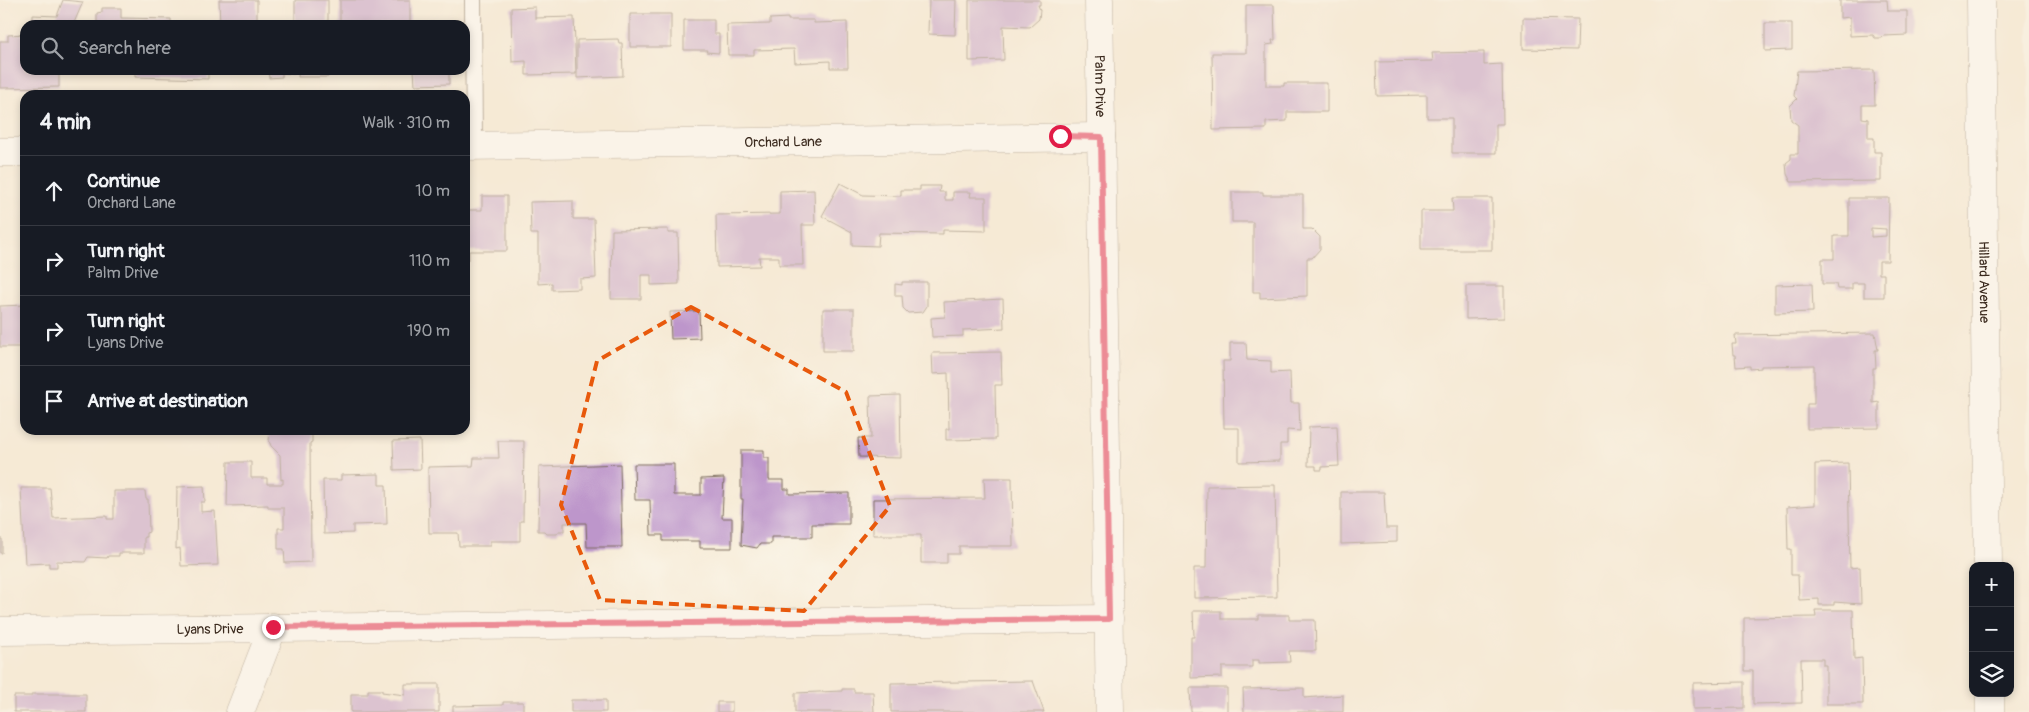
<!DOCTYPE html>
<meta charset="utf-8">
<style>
:root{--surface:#171b24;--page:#20242c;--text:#f1f3f6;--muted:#9ea1a6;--line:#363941}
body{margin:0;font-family:Pangolin,sans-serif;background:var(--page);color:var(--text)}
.controls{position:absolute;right:15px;bottom:15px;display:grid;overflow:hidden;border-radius:10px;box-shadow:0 2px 8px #0003}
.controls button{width:45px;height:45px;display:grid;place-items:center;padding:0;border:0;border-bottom:1px solid var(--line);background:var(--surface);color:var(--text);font:25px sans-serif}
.stop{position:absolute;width:15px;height:15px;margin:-11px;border:4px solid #e11d48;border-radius:50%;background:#fff}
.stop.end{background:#e11d48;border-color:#fff;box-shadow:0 1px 5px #0008}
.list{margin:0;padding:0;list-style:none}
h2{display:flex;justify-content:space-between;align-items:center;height:65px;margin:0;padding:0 20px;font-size:21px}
h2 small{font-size:16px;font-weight:400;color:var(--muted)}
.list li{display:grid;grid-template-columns:32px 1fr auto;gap:15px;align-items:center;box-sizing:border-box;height:70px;padding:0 20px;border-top:1px solid var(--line)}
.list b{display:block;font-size:19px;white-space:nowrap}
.list p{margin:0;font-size:16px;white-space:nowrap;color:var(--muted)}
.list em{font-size:16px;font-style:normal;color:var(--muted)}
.icon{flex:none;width:28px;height:28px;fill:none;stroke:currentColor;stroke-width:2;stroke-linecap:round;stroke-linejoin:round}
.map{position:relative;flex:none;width:2029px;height:712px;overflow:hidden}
.search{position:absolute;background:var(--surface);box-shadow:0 2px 8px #0003;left:20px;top:20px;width:450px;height:55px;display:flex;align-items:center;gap:12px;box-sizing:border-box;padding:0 18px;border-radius:15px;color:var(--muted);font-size:19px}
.panel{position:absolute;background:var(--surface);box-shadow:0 2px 8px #0003;left:20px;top:90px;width:450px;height:345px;border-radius:15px}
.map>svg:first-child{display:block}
</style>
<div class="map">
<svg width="2029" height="712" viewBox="0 0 2029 712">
<rect width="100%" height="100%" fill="#fbf7ec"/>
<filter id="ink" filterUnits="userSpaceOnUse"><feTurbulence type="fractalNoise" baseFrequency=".02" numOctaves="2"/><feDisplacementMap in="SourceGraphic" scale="10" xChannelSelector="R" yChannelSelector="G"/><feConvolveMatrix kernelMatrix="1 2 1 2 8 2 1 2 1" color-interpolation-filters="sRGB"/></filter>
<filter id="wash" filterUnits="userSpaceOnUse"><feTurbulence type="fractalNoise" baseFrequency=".0096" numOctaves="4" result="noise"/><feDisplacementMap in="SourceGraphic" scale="20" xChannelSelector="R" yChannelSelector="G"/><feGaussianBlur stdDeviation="1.12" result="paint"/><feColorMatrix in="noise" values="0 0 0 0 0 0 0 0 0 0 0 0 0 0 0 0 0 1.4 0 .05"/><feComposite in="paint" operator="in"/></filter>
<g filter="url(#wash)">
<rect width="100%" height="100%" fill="#f6ead5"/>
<g id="blocks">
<!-- building -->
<path fill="#bd96cb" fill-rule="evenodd" d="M63,0L83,2L73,25H33V15L57,16Z
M219,0H257V25H220Z
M295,0H328V25H295Z
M340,0H410V23L448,22V25H340Z
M929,0H956L955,35L928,34Z
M969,0H1040V5H1038L1040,10L1039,19L1030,27L1003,26L1004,60L969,61Z
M1840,0H1887L1888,11H1907V35L1884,36L1882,38H1875L1873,35L1850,36V17L1840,18Z
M1246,5H1274L1275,40H1272L1273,44L1266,45V86H1284V83H1327V112H1287V121L1266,122V129L1213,130L1212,53H1246Z
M535,7V18L574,17L576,74L526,75V61L512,62L511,8Z
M102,8H121V18L171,19V25H97V13L102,12Z
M630,14H671V47H630Z
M788,18V20H814V23L847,22L848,68H830V61L795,63L794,49L754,50V55H728L727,25L770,24V19Z
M1523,18L1578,19L1577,50L1523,49Z
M684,20H714V34H719V53L706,52L707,50H684Z
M1765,23H1792V50L1765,51Z
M25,34V70H59V87L0,88V41H8V35Z
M618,39L619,43H622L623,76L577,78V40Z
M1484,52V65L1502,64L1503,124H1496V153H1452V118H1427V95L1377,96L1376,62L1433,61L1432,53Z
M135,70H208V79L135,77Z
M268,70H294V74L282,73V77L269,78Z
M299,70H328V77H298Z
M414,70H449V84L415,85Z
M1874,70L1875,105H1862V118L1868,119V138H1874V152H1881V181L1791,182L1787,174L1786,163L1791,159V154H1798V125L1791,120L1790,106L1797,99L1794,96L1797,71Z
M840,183L863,195L901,196V190H920V186H940L939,192H945V200H953V192H971L970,197H986V231L943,230V234L879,233L878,246L852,245V232L822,216Z
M814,190L815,225H802L803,265H779V257H759L760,266L717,267L716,215L780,214V191Z
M1232,192H1263V195H1303V229H1312L1320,237V249L1312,258H1307V296L1260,298V292H1253V222H1232Z
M482,196H507V251H469V259H465V210H482Z
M1452,198H1492V250H1421V211H1453Z
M1849,198H1889L1888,261H1879V274H1884V297H1864V283H1852V289H1837L1836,284H1822V259H1834V236H1849ZM1871,228L1886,229V236L1871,237Z
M573,201V219H594L596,278L580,279V289L552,290V283L538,284V234H531L530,202Z
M668,229V233H678L679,284L651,285V275H641V299H611L612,230Z
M902,282H927V306L923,312L908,313L903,308L902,296H895V284L902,285Z
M1812,284L1813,312L1775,313V285Z
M1466,286H1504V318L1466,319Z
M1003,299L1004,328L963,330V336L932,337L931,318L945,317L944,302Z
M25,305V347H0V306Z
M823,309H854V351H823Z
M699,311L700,338L671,339L670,312Z
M1875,333L1878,350H1875L1876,368H1873V403L1879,402V428L1807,429V404H1814V365L1761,366V368L1750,369V366L1736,367L1735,355H1733L1732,344H1736L1735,335Z
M1230,343H1246L1247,360L1271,361V373L1290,372L1291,403H1299L1300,431L1287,430V444H1280V461L1239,462V428H1224L1223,361H1230Z
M1001,352L1002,385H995L996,439L946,440V429H949L948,373L933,374L932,353Z
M900,395L901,458L859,457L858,438H871L870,396Z
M1337,426L1339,466L1322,467V470H1316V466H1308L1309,427Z
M270,430H312V442L310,443L311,562L285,563L284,549H278V528H284V508H268V505L227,506L228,462H251V478H267V484H283V479L281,480L280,455L271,446L269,441Z
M420,440L421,469L394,470L393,441Z
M498,441H524L523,521H520V541H490V546H459L458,533H429L428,467L473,466L474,458H499Z
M741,450H764V458H769V480H784V489H789V494L849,493V524H812V537H771V544H760L757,548L741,545L743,499H741Z
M1848,463L1850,568L1860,567L1861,604L1834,602V605H1819V599L1799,600L1798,575H1791V549H1788L1787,507L1815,505V464Z
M620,464L622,547H587L586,523H564V531H559L557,534H547L544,531H538L539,467Z
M634,464H674V495H701V479L724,478L722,518H732V548H700V541H663V535H651L650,500H635Z
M379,474V485H386L387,524L353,525V533L324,534L323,480H341V475Z
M984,478H1012L1013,546H959V554H947V563H921V535H873V499L985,498Z
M1275,485L1277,597L1194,598V568H1206L1207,486Z
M204,486L205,502H201V512L215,511L218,565L181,566L180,548L176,549L177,487Z
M21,488H50L53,518L107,516V519H114V491H145L146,499H148L149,532L146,533V537H144V553H119V556H108L107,558L88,557L85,562L57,561V567H49V563L25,564Z
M1341,492H1384L1386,528H1397V542L1341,544Z
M0,539H2V553H0Z
M1815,610H1853L1854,659L1862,658L1863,704H1826V665H1823V659H1801L1802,703L1753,704V671H1744V618L1816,617Z
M1193,611H1221V619H1258V615H1289V620H1315L1316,651H1289L1290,662L1259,663V660H1252V667H1222V677L1191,678V637H1194Z
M1033,681L1044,712H891V683Z
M1744,682V708L1693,709V683Z
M405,684H439V712H351V694H368V690H382V692L405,695Z
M1190,688H1227V712H1191Z
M1304,688V698L1343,695V712H1244L1243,689Z
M842,689H854V692H873L874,712H795V693L842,691Z
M31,694H86V712H14V696H31Z
M571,700H606V712H571Z
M503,702H523V712H453V706L503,705Z
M717,702H732V712H717Z"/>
</g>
</g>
<g filter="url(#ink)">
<use href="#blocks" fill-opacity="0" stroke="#7c6d5e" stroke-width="1"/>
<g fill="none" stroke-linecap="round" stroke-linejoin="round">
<!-- lane casing -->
<g stroke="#7c6d5e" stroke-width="18">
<path id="lane" d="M473,0L474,146"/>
</g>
<!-- street casing -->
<g stroke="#7c6d5e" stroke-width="29">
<g id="street">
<path id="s1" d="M1981,0L1988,566"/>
<path id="s2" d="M465,146L1101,137"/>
<path d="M0,152H25"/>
<path id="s3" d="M0,631L1109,619"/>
<path d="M1990,693V712"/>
<path d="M240,712L273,627"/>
</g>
</g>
<!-- secondary casing -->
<g stroke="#7c6d5e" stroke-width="29">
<g id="secondary">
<path id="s4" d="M1099,0L1110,712"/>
</g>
</g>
<!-- lane -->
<use href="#lane" stroke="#fff" stroke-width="16"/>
<!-- street -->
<use href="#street" stroke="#fff" stroke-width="28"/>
<!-- secondary -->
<use href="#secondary" stroke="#fff" stroke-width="28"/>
</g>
</g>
<g fill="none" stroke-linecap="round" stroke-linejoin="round" filter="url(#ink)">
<!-- route -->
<path stroke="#e11d48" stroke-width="6" d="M273,627L1109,619L1101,137L1060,136"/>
</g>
<!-- marked area -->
<path d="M0 0H2029V712H0ZM691,307L846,392L890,506L804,611L600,600L561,505L597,361Z" fill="#f6ead5" fill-opacity=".55" fill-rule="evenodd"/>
<path fill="none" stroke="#e8590c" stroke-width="4" stroke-dasharray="10 6" stroke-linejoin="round" d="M691,307L846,392L890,506L804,611L600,600L561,505L597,361Z"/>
<g text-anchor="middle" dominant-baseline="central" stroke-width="4.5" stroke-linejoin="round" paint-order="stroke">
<!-- street labels -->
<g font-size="14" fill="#3b2a1e" stroke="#fbf7ec">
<text stroke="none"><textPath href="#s4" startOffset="86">Palm Drive</textPath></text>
<text stroke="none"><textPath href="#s2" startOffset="318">Orchard Lane</textPath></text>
<text stroke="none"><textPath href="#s1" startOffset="282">Hillard Avenue</textPath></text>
<text stroke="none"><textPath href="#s3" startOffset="210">Lyans Drive</textPath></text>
</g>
</g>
</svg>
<div class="controls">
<button>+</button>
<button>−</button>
<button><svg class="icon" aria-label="layers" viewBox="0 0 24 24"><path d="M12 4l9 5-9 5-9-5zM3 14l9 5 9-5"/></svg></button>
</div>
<div class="stop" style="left:1060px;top:136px"></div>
<div class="stop end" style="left:273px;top:627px"></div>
<div class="search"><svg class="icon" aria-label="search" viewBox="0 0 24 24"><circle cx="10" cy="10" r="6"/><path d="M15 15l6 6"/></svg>Search here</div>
<section class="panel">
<h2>4 min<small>Walk · 310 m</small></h2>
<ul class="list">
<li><svg class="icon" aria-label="ahead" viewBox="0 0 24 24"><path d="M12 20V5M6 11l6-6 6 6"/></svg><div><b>Continue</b><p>Orchard Lane</p></div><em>10 m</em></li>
<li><svg class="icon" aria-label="right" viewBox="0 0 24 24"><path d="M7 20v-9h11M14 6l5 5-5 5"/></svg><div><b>Turn right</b><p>Palm Drive</p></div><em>110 m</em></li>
<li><svg class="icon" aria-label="right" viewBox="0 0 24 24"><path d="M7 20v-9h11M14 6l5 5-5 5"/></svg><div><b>Turn right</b><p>Lyans Drive</p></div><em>190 m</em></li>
<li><svg class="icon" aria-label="arrive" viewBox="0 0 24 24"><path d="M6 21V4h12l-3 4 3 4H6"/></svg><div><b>Arrive at destination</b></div></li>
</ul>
</section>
</div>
